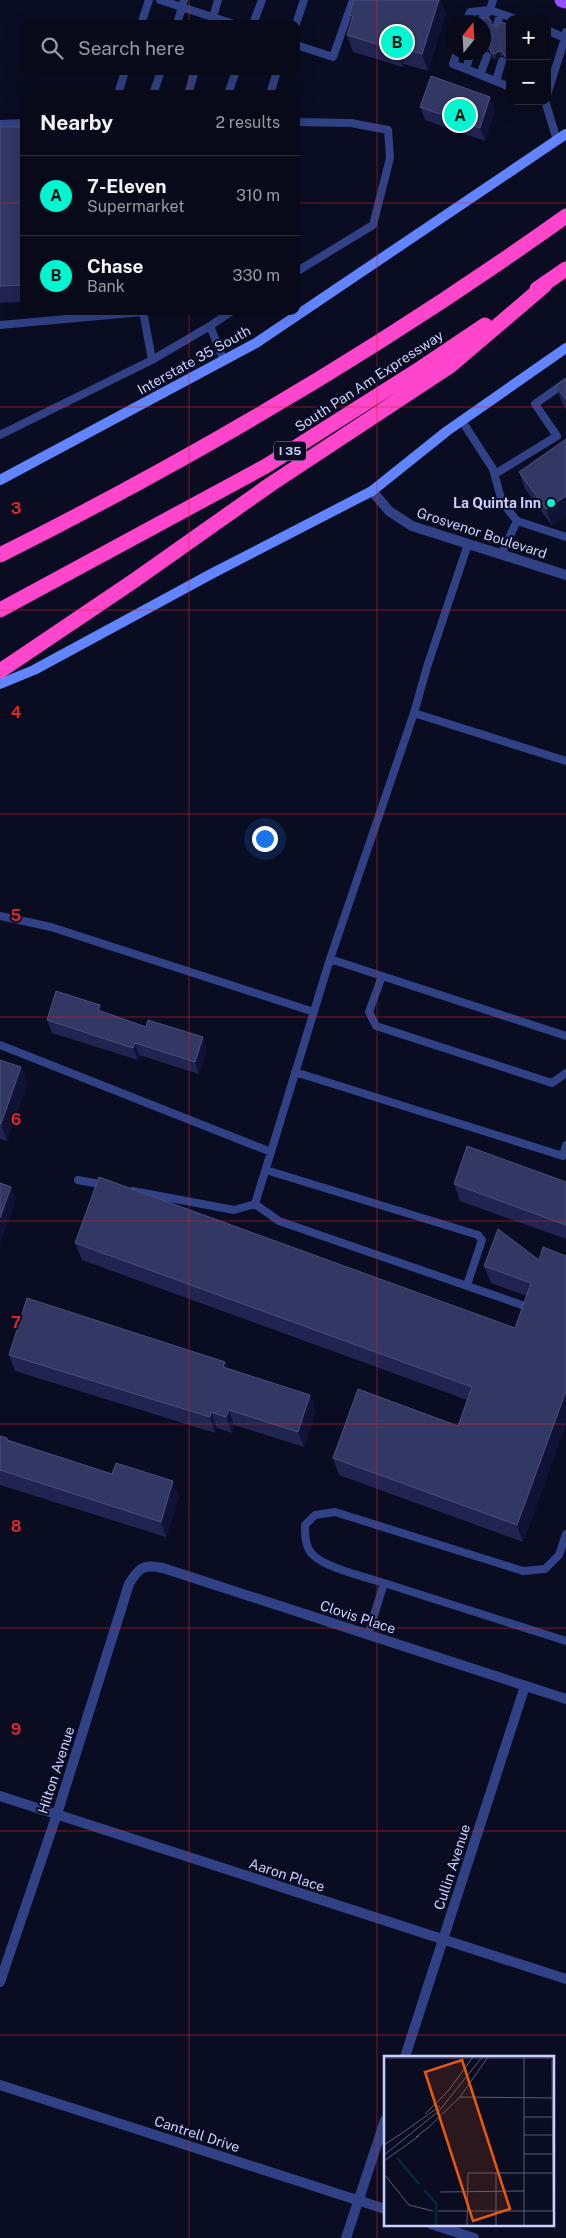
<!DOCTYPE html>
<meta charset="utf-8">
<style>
:root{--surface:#080919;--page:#161726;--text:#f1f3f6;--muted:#989aa2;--line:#292a38;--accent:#00f5d1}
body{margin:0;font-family:"Public Sans",sans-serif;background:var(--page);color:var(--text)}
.controls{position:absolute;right:15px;top:15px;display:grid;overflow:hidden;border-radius:10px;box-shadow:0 5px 20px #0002}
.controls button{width:45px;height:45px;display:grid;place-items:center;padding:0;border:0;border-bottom:1px solid var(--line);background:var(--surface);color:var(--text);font:25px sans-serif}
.compass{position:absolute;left:446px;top:15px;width:45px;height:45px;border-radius:50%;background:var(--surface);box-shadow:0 5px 20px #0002;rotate:18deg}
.you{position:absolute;left:264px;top:838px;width:18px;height:18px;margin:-12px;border:4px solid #fff;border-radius:50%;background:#1a73e8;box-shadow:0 0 0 8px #1a73e833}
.badge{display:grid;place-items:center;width:32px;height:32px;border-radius:50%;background:var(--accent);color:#111;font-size:16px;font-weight:700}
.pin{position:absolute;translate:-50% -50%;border:2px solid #fff;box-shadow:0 1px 5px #0006}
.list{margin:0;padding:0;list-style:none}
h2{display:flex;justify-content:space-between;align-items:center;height:65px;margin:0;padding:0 20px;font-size:21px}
h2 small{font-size:16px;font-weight:400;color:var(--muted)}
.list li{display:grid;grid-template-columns:32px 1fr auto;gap:15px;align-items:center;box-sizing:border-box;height:80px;padding:0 20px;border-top:1px solid var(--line)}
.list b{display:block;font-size:19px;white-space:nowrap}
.list p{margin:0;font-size:16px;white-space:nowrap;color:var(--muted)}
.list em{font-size:16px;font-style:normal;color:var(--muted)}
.icon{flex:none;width:28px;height:28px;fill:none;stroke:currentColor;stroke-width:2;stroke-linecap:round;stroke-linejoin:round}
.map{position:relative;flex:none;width:566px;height:2238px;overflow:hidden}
.search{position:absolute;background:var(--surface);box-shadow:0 5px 20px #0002;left:20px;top:20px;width:280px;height:55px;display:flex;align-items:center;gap:12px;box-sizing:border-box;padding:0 18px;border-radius:10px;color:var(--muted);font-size:19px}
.panel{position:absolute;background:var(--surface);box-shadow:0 5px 20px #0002;left:20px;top:90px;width:280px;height:225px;border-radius:10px}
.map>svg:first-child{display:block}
</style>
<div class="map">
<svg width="566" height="2238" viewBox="0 0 566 2238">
<rect width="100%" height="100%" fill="#0a0c21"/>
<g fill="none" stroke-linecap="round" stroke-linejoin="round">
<!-- lane -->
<path stroke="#304285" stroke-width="8" d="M160,0L234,24
M481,20L490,10L493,0
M466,22L470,12L490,10L516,19
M141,24L149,0
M177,24L184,0
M211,24L218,0
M253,24L262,0
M296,24L304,0
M497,25L500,14
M547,30L565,38L566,32
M296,45L333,57L353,0
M457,52L453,64L466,69
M471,52L466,69L510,87
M480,75L487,56
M496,81L502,61
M118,94L125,71
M153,94L161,71
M188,94L195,71
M228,94L236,71
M270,94L277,71
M547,95L565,38
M545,101L557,140
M296,122L351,123L388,130L390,158L373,225L296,272
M0,124L24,123
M143,311L152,360L210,326L224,361
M0,325L143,312
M210,326L232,311
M462,421L493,469L502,502L517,521
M0,435L152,360
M495,474L557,436L535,404L566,382
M501,555L517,521L566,537
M414,713L566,761
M0,916L51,927L314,1012
M330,959L566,1036
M382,976L369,1012L376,1026L552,1083L566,1073
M0,1045L271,1152
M295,1072L563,1156L566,1145
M266,1170L478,1235L482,1240L467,1285
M78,1180L105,1185
M133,1191L234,1210L255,1204L330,959L414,713L427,667L468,544
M255,1204L279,1221L522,1305
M384,1583C366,1577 325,1568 312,1554C305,1546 305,1535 305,1525L315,1515L335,1512L523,1571L545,1569L559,1555L566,1534
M368,1635L384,1583L566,1641"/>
<!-- street -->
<path stroke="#304285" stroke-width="10" d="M372,491L389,511L412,526L566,575
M0,1796L566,1979
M0,1982L57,1814L129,1584C139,1567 144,1564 163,1568L566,1699
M405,2057L525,1686
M0,2085L385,2209
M431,2224L474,2238
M346,2238L385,2120"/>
<!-- secondary -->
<path stroke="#6185ff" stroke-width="10" d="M0,480L256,343L566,134
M0,684L34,670L213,573L372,491L447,431L566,348"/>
<!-- primary -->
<path stroke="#9351ff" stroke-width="15" d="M562,0L566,1"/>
<!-- highway -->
<path stroke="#ff45cc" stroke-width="15" d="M537,289L566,269
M0,555C196,457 387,344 566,216
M0,610L266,466L421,368L485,325
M0,671L135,580L271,484L450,366L545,285"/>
</g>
<!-- wall -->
<path fill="#212451" d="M446,13L428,71L404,64L403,67L353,52L347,35L352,21L349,15Z
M479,21L493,26L510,25V63L507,62L504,56H500L497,59L492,58L491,52L488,51L482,54L477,52H484V22H472Z
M490,97L495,110L485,141L425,120L420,107Z
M0,127H24V302L0,303Z
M566,379V409L562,403L556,386Z
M566,439L552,526L525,489L519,472Z
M100,1005L102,1012L207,1049L199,1074L139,1055L138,1060L52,1033L47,1020Z
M0,1060L21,1067L27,1084L7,1141L0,1139Z
M566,1182V1239L460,1201L454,1184Z
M75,1243L515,1328L527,1296L491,1283L484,1266L539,1260L566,1256V1425L523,1542L339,1475L333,1458L458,1426L467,1400L82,1260Z
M9,1355L225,1362L227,1369L310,1395L316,1411L304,1447L234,1425L232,1433L217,1428L215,1433L15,1371Z
M0,1436L8,1440L112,1474L179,1497L166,1537L0,1485Z"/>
<!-- shaded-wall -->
<path fill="#101336" d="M439,0H441L446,13L428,71L422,54Z
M398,47L404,64L403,67L396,50Z
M499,51L500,56L497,59L495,54Z
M490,97L495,110L485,141L480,128Z
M566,496V517L552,526L546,509Z
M100,1005L104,1017L98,1010Z
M203,1037L207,1049L199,1074L195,1062Z
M135,1043L139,1055L138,1060L133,1048Z
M21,1067L27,1084L7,1141L1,1124Z
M11,1187L16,1200L0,1245V1218Z
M225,1362L230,1377L223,1367Z
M566,1391V1425L523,1542L517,1525Z
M310,1395L316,1411L304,1447L298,1432Z
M229,1410L234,1425L232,1433L226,1417Z
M211,1412L217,1428L215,1433L210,1417Z
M173,1481L179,1497L166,1537L161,1522Z"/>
<!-- building -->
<path fill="#333764" stroke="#4b4f7c" d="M354,0H439L422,54L398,47L396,50L347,35L353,16L349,15Z
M474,16L479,21L485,17L490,19L493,26H497L501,22L510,25V59L506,58L502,51H499L495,54L491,53L490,48L487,46L484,48V22H472Z
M431,76L490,97L480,128L420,107Z
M0,127H24V285L0,286Z
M566,379V400L556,386Z
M566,439V496L546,509L519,472Z
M56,991L100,1005L98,1010L146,1027L148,1020L203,1037L195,1062L135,1043L133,1048L47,1020Z
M0,1060L21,1067L1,1124H0Z
M467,1146L566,1182V1225L454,1184Z
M99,1177L515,1328L531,1283L484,1266L498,1229L539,1260L543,1247L566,1256V1391L517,1525L333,1458L358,1389L458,1426L472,1387L75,1243Z
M0,1183L11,1187L0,1218Z
M27,1298L225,1362L223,1367L310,1395L298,1432L229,1410L226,1417L211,1412L210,1417L9,1355Z
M0,1436L7,1438V1440L112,1474L116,1463L173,1481L161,1522L0,1470Z"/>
<!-- grid -->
<path fill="none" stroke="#d62828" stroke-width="1" stroke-opacity="0.55" d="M189,0V24M377,0V2238M189,71V94M0,203H24M296,203H566M189,311V2238M0,407H566M0,610H566M0,814H566M0,1017H566M0,1221H566M0,1424H566M0,1628H566M0,1831H566M0,2035H566"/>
<!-- markers -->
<circle fill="#00f5d1" stroke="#0a0c21" stroke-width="2" cx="551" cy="503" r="5"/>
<g text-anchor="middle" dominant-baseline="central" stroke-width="4" stroke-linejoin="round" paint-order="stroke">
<!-- shield labels -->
<rect fill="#0a0c21" stroke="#9096bc" stroke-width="1" x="274" y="441.5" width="32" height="19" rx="4"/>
<g font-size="12" font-weight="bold" fill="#cad1ff">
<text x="290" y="451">I 35</text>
</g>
<!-- street labels -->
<g font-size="14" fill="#cad1ff" stroke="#0a0c21">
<text transform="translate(194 360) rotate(-29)">Interstate 35 South</text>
<text transform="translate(369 381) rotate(-33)">South Pan Am Expressway</text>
<text transform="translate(482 533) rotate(18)">Grosvenor Boulevard</text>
<text transform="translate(358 1617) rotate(18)">Clovis Place</text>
<text transform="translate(56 1770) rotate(-72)">Hilton Avenue</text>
<text transform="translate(452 1867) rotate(-72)">Cullin Avenue</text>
<text transform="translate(287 1875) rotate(18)">Aaron Place</text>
<text transform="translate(197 2134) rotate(18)">Cantrell Drive</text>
</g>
<!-- poi labels -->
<g font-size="14" font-weight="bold" fill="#cad1ff" stroke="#0a0c21" text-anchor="end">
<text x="541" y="503">La Quinta Inn</text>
</g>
</g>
<!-- overview -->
<g transform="translate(384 2056)">
<rect width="170" height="170" fill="#0a0c21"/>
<path fill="none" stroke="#042941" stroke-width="2.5" d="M13,102L35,128M40,134L52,147V170"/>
<path fill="none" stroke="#575b7a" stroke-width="1" d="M140,0V170M0,2H170M168,4L169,155M76,41L169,42M41,58L65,34L89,1M140,61H169M43,73L76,41L104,1M140,79H169M14,80L56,50M32,81L45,71M0,89L15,79M140,98H169M0,99L55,55L99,0M0,105L35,80M112,117V170M0,118L25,149L49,155M56,136L140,135M54,155H169M83,170L84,117H170"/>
<path fill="#e8590c" fill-opacity="0.15" stroke="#e8590c" stroke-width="2.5" d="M78,4L126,153L89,165L41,16Z"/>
<rect width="170" height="170" fill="none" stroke="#cad1ff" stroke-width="2.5"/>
</g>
<g font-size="16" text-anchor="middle" font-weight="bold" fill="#d62828" stroke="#0a0c21" stroke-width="4" stroke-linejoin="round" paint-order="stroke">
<text x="16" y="514">3</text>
<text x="16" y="718">4</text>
<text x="16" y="921">5</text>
<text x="16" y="1125">6</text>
<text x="16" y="1328">7</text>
<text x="16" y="1532">8</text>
<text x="16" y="1735">9</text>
</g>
</svg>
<div class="controls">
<button>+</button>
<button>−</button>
</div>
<svg class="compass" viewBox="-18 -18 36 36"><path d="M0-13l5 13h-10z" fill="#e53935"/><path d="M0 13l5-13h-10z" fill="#989aa2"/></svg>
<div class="you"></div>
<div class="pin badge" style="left:460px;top:115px">A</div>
<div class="pin badge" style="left:397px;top:42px">B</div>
<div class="search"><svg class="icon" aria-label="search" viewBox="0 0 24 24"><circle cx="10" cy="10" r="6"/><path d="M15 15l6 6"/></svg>Search here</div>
<section class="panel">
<h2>Nearby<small>2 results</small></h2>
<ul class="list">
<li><span class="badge">A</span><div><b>7-Eleven</b><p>Supermarket</p></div><em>310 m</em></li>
<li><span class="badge">B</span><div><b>Chase</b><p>Bank</p></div><em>330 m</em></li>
</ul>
</section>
</div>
